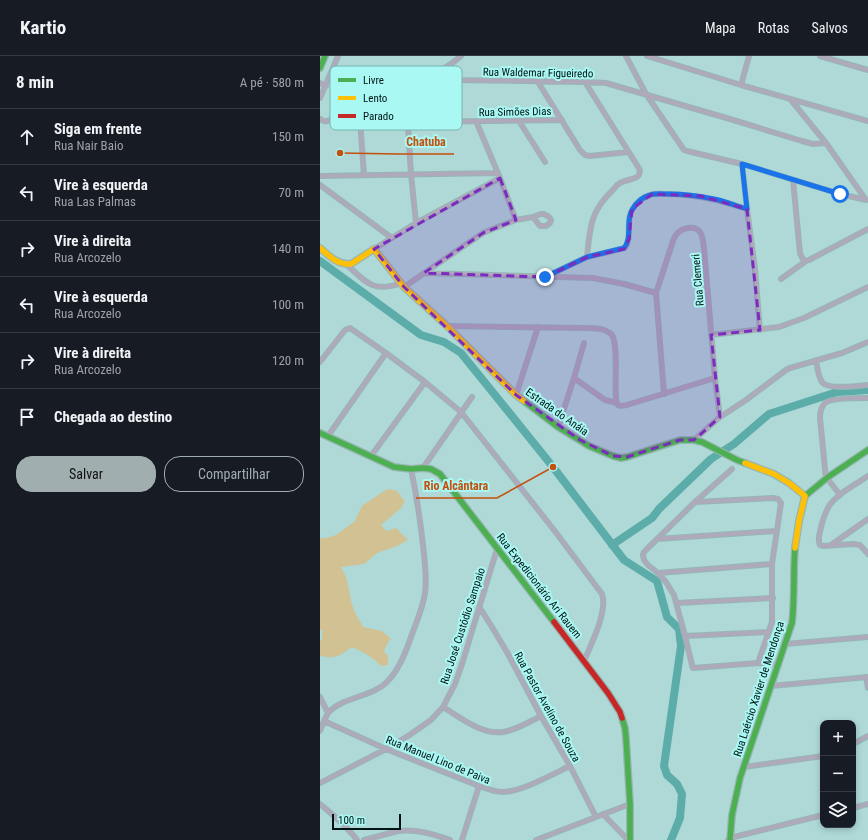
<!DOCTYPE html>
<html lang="pt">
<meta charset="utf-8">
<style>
:root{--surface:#171b24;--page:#20242c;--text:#f1f3f6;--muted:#9ea1a6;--line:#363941;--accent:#a0aeaf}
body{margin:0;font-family:"Roboto Condensed",sans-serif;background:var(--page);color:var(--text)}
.controls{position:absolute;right:12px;bottom:12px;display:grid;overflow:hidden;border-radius:8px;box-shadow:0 2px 6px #0003}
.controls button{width:36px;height:36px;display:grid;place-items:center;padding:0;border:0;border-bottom:1px solid var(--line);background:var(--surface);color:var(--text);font:20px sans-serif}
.scale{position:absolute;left:12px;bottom:10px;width:69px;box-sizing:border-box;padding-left:4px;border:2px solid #001413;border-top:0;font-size:11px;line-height:14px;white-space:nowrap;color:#001413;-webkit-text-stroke:3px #a9f8f4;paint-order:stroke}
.stop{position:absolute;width:12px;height:12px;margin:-9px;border:3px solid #1a73e8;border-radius:50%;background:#fff}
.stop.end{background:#1a73e8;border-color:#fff;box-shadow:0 1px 4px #0008}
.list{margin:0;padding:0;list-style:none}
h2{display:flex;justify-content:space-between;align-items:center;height:52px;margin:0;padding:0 16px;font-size:17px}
h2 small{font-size:13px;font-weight:400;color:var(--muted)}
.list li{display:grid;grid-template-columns:26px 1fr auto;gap:12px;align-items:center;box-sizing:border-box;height:56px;padding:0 16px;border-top:1px solid var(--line)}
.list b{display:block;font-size:15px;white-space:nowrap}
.list p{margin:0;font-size:13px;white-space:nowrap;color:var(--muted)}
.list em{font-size:13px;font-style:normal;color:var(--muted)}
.actions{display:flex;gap:8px;padding:12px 16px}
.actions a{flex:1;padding:9px 0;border:1px solid var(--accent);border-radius:16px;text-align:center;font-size:14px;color:var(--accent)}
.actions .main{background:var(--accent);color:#111}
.icon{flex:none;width:22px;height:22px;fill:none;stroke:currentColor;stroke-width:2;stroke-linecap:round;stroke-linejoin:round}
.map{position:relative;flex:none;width:548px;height:784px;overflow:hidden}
header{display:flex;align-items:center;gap:24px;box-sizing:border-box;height:56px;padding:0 20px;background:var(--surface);border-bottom:1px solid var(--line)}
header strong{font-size:19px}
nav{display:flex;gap:22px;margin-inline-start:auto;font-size:14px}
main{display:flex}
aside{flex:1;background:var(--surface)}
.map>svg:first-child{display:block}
</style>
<header>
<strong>Kartio</strong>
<nav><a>Mapa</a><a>Rotas</a><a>Salvos</a></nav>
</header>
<main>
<aside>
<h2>8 min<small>A pé · 580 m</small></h2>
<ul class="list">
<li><svg class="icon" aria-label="ahead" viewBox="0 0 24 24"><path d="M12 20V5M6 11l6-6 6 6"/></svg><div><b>Siga em frente</b><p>Rua Nair Baio</p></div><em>150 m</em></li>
<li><svg class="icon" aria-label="left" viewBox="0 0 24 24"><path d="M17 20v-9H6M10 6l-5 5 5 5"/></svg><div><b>Vire à esquerda</b><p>Rua Las Palmas</p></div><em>70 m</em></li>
<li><svg class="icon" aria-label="right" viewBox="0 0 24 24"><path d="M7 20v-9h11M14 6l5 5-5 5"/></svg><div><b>Vire à direita</b><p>Rua Arcozelo</p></div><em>140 m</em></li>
<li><svg class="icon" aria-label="left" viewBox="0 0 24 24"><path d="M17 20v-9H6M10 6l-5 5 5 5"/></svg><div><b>Vire à esquerda</b><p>Rua Arcozelo</p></div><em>100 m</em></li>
<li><svg class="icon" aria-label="right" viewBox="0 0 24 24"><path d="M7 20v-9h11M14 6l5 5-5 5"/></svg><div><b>Vire à direita</b><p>Rua Arcozelo</p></div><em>120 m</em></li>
<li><svg class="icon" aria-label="arrive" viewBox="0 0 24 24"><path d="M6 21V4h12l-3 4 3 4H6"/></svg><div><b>Chegada ao destino</b></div></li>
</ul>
<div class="actions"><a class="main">Salvar</a><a>Compartilhar</a></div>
</aside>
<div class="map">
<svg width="548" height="784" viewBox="0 0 548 784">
<rect width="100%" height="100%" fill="#aed9d7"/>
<!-- green -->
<path fill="#d1c193" d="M69,433L77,435L85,446L80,453L61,469L66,475L76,472L88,484L77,490L57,497L44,508L21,511C30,525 28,539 34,554C36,559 40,565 43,571L62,575L71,583L68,586L64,595L68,600V609L61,610C53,601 43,596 32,591C19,600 16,603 0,600V585L2,584V574L0,573V482H6L16,479L34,466L42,450L64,435Z"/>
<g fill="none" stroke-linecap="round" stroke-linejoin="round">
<!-- river -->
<path stroke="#5cadaa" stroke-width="8" d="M0,205L101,279L124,286L141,297L233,411L304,504L337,525L347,561L359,573L361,590L344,710L347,719L357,728L362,738L360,762L351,784
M292,489L332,462L339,453L391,403L414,388L449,358L517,336L548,334"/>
<!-- street casing -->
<g stroke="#96b6b4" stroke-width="6">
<path id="street" d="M306,0L326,38L364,94L367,95L422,108L520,138L546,144
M327,0L421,29L548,65
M500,0L548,14
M110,19L132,24L265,26L286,27L410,63L482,85L493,88L506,87
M85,22L91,118L96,167
M218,26L260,94L265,99L270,100L308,96
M265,26L320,114L319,119L317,121C312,124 305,124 300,127C296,129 294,133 291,136C270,156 270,173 267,201
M0,27L6,30
M421,29L429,0
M38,37L44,119
M0,42L18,0
M471,44L506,87L546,144
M0,63C4,66 6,66 10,64C22,52 35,37 49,29C67,20 91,25 109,19C121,15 132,8 141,0
M156,65L180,122L196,164
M199,65L225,106
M88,66L242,64
M422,108L427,153L435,213L440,274
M0,120L178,117
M473,124L480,197C482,202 483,206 489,204L548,173
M0,129L72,182
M54,193L96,167L180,122
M27,209C47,227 53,237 82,227
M104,217L273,222L304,228L336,237L344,338
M227,220L267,201L305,192C313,181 305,166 312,154C316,147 323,141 330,139C336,137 343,138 349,138C378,139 399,144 427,153
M461,223L486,205
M84,231L135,196L163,177L170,174L196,164L213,161L221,158H224L229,161L231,164L230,167L226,170H220L213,161
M336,237L354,182C355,180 357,177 360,175C366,171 376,170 380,176C383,180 383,187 384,192L395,322L400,361
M127,270L266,272C274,272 286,272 292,279C300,291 292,344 298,349C301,351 307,349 310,348L395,322
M391,279L459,271L484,262L548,231
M496,304C497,311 498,320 502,326C507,334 538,330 548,329
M0,306L25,274L30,272L66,297L105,326L141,356L234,474L282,538C288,555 271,589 264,605
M254,322L285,344L297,347
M196,339L218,271
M238,371L254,322L264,287
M8,380L66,297
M374,384L400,361L426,344L466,314L470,312L522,297L548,286
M51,400L105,326
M103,412L152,341
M412,413L375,446L329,491L324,496L323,499L324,504L328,509L338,517L346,526L354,539L365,580L372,609L373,612L438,607L458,608
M548,420C535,429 518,437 509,450C505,457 503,463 501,471C500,477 497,482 500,489L503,490L533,488L540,489L548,498
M507,422L520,439
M506,423L500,362C500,356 501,351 505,347C510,342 539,342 548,342
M375,446L453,442L458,443L461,447L452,508V566L438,607
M337,483L456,475
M511,489L548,463
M338,517L452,508
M357,547L453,542
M160,552L172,571L188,598L221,660L250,710L276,761
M365,580L449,576
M465,588L548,581
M546,621L548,632
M451,630L548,621
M0,641L8,657L4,665L0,675
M123,651C141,662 162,679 183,676C196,674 209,666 221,660
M8,657C22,641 52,641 67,626C79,614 86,596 91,581C96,567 103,552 105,537C107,524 105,511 104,498C101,469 97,441 91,413
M4,665L66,693L159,730C167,733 175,736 183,736C201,736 233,718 250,710
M533,688L548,680
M424,711L503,700
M0,727L66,693L88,680L111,664L123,651L135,628L143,605L177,493
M0,748C13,759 27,770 37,784
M533,752L548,748
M283,758L308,784
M44,784L78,775C97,773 113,778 130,784
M142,784L159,730
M216,784L310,748
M408,784L410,782L503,759"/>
</g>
<!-- fast casing -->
<g stroke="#96b6b4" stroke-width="8">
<path id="fast" d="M0,12L5,0
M204,345L238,371L269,390L293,400L301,402L307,401L360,384H374L382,386L417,404L425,407
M0,377L74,411L91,413L103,412L111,413L120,418L234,566
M485,440L508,421L548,394
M302,662L305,672L306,682L310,748V784
M410,784L412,759L420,722L472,567C475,542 473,517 475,492"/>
</g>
<!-- slow casing -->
<g stroke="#96b6b4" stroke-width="8">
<path id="slow" d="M0,192C9,200 18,209 31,208L54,193L84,231L127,270L196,339L204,345
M425,407L454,418L469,427L485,440
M475,492L479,465L485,440"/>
</g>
<!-- jam casing -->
<g stroke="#96b6b4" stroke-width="8">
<path id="jam" d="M234,566L288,637L300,656L302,662"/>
</g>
<!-- street -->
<use href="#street" stroke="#aeaabb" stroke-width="4"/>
<!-- fast -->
<use href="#fast" stroke="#4caf50" stroke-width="5.5"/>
<!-- slow -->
<use href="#slow" stroke="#ffc107" stroke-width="5.5"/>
<!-- jam -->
<use href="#jam" stroke="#c62828" stroke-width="5.5"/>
</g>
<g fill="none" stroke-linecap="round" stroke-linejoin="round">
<!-- route -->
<path stroke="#1a73e8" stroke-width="5" d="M225,221L267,201L304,192C313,181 305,166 312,154C316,147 323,141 330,139C336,137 343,138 349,138C364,138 379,140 394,143C405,145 416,150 427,153L422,108L520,138"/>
</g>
<!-- marked area -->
<path fill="#7b2cbf" fill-opacity="0.2" stroke="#7b2cbf" stroke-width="3" stroke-dasharray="8 5" stroke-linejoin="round" d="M180,122L196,164L163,177L104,217L225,221L267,201L304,193L309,183L312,153L332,138L381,140L427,153L440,274L391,279L400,361L374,384H360L307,401L293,400L260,384L196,339L84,231L54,193Z"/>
<g text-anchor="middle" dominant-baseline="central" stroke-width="4" stroke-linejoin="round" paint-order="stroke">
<!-- street labels -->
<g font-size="11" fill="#001413" stroke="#a9f8f4">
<text transform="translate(218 17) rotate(1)">Rua Waldemar Figueiredo</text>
<text transform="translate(195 56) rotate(-1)">Rua Simões Dias</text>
<text transform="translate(378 224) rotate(-95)">Rua Clemeri</text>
<text transform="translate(237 356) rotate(35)">Estrada do Anáia</text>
<text transform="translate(219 530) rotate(52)">Rua Expedicionário Ari Rauem</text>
<text transform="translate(143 570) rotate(-72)">Rua José Custódio Sampaio</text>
<text transform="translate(439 633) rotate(-72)">Rua Laércio Xavier de Mendonça</text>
<text transform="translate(227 651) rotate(61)">Rua Pastor Avelino de Souza</text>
<text transform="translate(118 704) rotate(22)">Rua Manuel Lino de Paiva</text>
</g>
</g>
<!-- legend -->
<rect x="10" y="10" width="132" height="64" rx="6" fill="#a9f8f4" stroke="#76b4b0" stroke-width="1"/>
<rect x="18" y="22" width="18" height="4" fill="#4caf50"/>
<rect x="18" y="40" width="18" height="4" fill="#ffc107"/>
<rect x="18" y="58" width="18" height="4" fill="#c62828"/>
<g font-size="11" fill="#001413">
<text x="43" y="28">Livre</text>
<text x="43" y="46">Lento</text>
<text x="43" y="64">Parado</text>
</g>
<!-- callouts -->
<path fill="none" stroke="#c54f0d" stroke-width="1.5" d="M20 97L78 98H134M233 411L177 442H96"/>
<g fill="#c54f0d" stroke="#a9f8f4" stroke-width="1.5">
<circle cx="20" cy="97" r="4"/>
<circle cx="233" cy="411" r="4"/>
</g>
<g font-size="12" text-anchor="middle" font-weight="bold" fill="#c54f0d" stroke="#a9f8f4" stroke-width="4" stroke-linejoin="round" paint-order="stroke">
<text x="106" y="90">Chatuba</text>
<text x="136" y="434">Rio Alcântara</text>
</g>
</svg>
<div class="controls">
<button>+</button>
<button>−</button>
<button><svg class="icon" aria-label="layers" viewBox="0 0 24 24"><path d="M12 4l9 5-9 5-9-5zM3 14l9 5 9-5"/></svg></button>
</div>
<div class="scale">100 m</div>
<div class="stop" style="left:520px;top:138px"></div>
<div class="stop end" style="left:225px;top:221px"></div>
</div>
</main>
